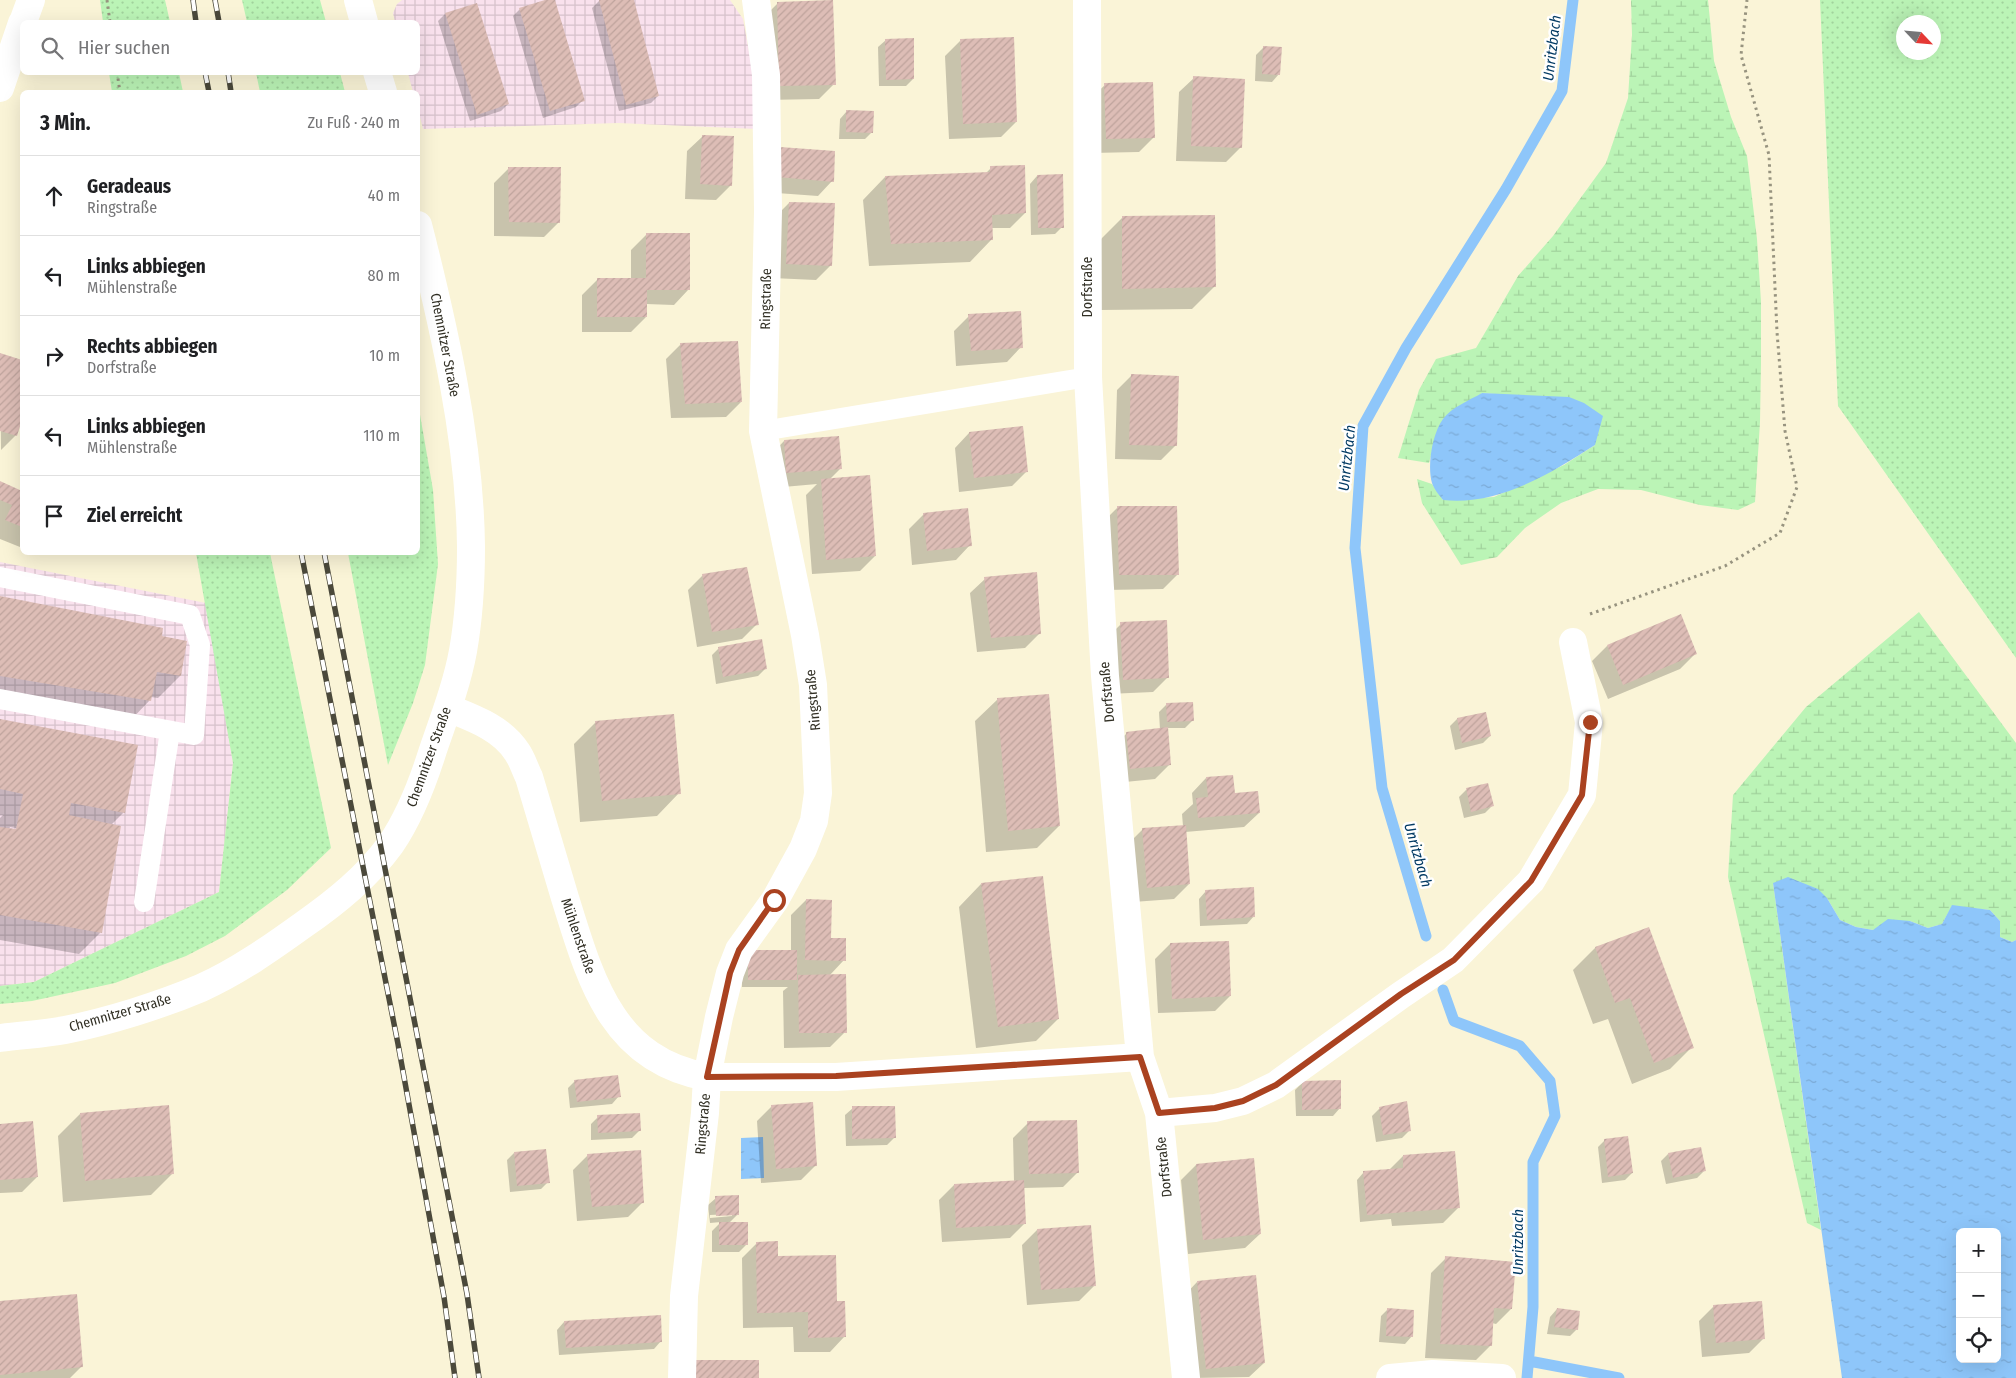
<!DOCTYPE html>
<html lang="de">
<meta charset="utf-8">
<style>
:root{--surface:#fff;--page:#f6f6f6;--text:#202124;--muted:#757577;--line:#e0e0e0}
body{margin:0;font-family:"Fira Sans Condensed",sans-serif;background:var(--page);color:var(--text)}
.controls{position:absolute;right:15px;bottom:15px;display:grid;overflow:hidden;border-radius:8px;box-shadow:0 5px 20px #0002}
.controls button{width:45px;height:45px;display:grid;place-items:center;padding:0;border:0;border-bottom:1px solid var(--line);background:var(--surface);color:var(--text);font:25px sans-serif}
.compass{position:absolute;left:1896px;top:15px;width:45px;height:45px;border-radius:50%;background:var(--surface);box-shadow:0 5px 20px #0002;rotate:116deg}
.stop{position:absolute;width:15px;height:15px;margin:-11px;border:4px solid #aa4220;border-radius:50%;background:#fff}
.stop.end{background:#aa4220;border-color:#fff;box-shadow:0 1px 5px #0008}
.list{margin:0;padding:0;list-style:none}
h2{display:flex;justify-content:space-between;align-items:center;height:65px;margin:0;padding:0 20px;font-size:21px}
h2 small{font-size:16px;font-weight:400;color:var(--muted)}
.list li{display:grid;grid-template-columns:32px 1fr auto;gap:15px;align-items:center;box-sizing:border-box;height:80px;padding:0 20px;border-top:1px solid var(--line)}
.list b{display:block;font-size:19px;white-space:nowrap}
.list p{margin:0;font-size:16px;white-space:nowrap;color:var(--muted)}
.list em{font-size:16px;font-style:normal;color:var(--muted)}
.icon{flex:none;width:28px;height:28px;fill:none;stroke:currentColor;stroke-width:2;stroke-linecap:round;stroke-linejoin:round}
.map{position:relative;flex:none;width:2016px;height:1378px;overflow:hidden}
.search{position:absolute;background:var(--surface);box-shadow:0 5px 20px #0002;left:20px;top:20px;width:400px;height:55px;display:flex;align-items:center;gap:12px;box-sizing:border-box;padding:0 18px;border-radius:8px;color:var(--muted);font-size:19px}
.panel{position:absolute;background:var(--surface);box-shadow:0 5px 20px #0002;left:20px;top:90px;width:400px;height:465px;border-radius:8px}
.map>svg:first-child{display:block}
</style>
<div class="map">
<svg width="2016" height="1378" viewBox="0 0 2016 1378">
<defs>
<pattern id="industrial-grid" width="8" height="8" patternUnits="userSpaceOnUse" patternTransform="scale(1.25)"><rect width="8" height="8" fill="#f9e1ed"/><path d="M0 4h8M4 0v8" fill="none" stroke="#d6c1cb"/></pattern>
<pattern id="grass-dots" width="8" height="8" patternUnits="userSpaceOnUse" patternTransform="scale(1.25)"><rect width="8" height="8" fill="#bbf4b6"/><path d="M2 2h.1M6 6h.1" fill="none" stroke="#a1d29c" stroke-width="1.8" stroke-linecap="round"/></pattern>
<pattern id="wetland-marsh" width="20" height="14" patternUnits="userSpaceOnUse" patternTransform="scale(1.25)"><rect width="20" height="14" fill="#bbf4b6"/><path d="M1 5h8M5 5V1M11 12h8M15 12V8" fill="none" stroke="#a1d29c"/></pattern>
<pattern id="water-ripples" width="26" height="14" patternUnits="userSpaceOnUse" patternTransform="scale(1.25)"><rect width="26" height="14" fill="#8ec6fa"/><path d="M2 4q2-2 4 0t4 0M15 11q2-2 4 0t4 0" fill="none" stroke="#7baad6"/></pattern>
<pattern id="building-hatch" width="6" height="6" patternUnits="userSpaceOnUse" patternTransform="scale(1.25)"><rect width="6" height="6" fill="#ddbdb6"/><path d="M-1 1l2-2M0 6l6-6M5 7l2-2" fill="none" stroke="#bea39c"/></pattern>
</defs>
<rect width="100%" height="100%" fill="#faf4d7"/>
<!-- industrial -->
<path fill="url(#industrial-grid)" d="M402,0H730L743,19L752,68L757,129L618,123L423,129L418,109V92H413L408,73L418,72V22H395L393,13L397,4Z
M0,562L206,603L233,763L219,892L34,982L0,986Z"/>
<!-- grass -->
<path fill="url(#grass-dots)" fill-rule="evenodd" d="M100,0H165L170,22H103Z
M242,0H320L326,22H247Z
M1820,0H2016V658L1838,406ZM1904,22H1934V52H1904Z
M109,73H179L183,92H112Z
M256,73H340L345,92H260Z
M418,403L433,490L438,564L425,665L413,703L388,765L348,553L418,552Z
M196,553H270L331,848L287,890L225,936L186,956L115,983L32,1001L0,1004V986L34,982L219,892L233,763Z"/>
<!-- wetland -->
<path fill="url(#wetland-marsh)" d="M1631,0H1708L1714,61L1731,117L1747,156L1757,239L1761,302V364L1760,422L1755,502L1738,510L1700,505L1641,490L1598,489L1561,503L1525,528L1497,557L1461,565L1422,503L1417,479L1432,484L1443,500L1494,497L1564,465L1595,445L1508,395L1482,393L1435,439L1429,463L1398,458L1419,390L1436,359L1476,348L1518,276L1553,236L1606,163L1628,98L1632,35Z
M1919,612L2016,743V940L2012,942L2000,937V921L1990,910L1952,906L1942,924L1928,928L1910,921L1873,930L1856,927L1840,920L1827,898L1773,883L1821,1230L1807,1223L1728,877L1733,795L1806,707Z"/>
<!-- water -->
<path fill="url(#water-ripples)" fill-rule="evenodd" d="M1482,393L1569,397L1584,403L1603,416L1595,445C1550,474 1498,506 1443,500C1439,495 1434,489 1432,483C1427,466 1432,434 1443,419C1452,407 1470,400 1482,393Z
M1788,877L1818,889L1827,898L1840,920L1856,927L1873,930L1888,919L1910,921L1928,928L1942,924L1952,905L1990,910L2000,921V937L2012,942L2016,940V1378H1842L1773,883ZM1960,1232H1997V1359H1960Z
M763,1137L764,1178L741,1179V1138Z"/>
<!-- shadow -->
<path fill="#0003" fill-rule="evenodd" d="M550,0H554L583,100L576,107L543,118L513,16L520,9Z
M603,0H633L658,96L651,103L619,111L592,8L599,1Z
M778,3L834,84L819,99L765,100L763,18Z
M476,4L508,104L501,111L470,121L438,21L445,14Z
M886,40L913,79L906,86H879L878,47Z
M960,41L1016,122L1001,137L949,139L945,56Z
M1264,47L1279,74L1272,82L1255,81L1256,55Z
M1194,78L1241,147L1226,162L1176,161L1179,92Z
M1105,85L1154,137L1139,152L1091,153L1090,99Z
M847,111L872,132L865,139H839L840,119Z
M702,137L731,185L716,200L685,199L687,151Z
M765,163L832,181L818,196L763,192Z
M509,168L559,222L544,237L494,236V183Z
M991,168L1025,213L1010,228H991L992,239L970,262L869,266L863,200L885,177L985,174Z
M1037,176L1062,227L1055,234L1031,235L1030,184Z
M789,203L831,265L816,280L772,278L774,218Z
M1122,218L1214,287L1192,309L1101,310L1100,240Z
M646,235L688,290L674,305L646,304V317L631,332H582V295L597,280H631V250Z
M969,316L1021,347L1007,362L956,366L954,331Z
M681,344L741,402L726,417L671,418L666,359Z
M0,354L22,362V421H21L16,435L1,450Z
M1131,376L1176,445L1161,460L1115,459L1117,390Z
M969,433L1027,471L1012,486L959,492L955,448Z
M784,441L840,469L830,479L875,556L860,571L812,574L806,495L817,484L772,488L770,456Z
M0,483L22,492V545L20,547L0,539Z
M1118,507L1178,574L1163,589L1105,590L1103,522Z
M924,514L970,545L956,560L912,565L909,529Z
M703,575L757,624L742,639L697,647L688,590Z
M985,579L1040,633L1025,648L977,652L970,593Z
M0,597L160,637L180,676L158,698L151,697L150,700L128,723L0,700Z
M1121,624L1168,677L1153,692L1108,694L1106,639Z
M1607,646L1695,654L1680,669L1608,699L1592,661Z
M719,648L765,669L758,676L716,684L712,655Z
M998,699L1059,826L1037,848L986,852L975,721Z
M1166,705L1193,720L1185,728H1166L1170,764L1155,779L1115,783L1112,748L1127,733L1160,730L1159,712Z
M1485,713L1490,736L1483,743L1455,750L1450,726L1457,719Z
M0,721L124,812L111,825L101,932L79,954L0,940V818L3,815H0ZM10,827L43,833L9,829Z
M596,722L679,793L657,816L580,822L574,744Z
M1206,778L1234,794L1259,813L1244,827L1185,832L1189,884L1174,899L1133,902L1128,844L1143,829L1183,826L1182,814L1193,804L1192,793Z
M1466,790L1493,805L1485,813L1464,818L1459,797Z
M981,884L1058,1019L1036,1041L976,1048L959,907Z
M1206,891L1254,916L1247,924L1200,926L1199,899Z
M806,900L844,960L829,976L845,1032L830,1047L784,1048L783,991L788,987H742V958L791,951V915Z
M1648,928L1692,1047L1670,1069L1632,1084L1608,1019L1593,1024L1573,970L1595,948Z
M1170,944L1230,996L1215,1011L1158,1013L1155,959Z
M575,1081L619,1096L612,1104L570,1108L568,1088Z
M1302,1083L1340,1108L1333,1116H1296L1295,1090Z
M772,1106L816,1165L801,1180L761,1183L757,1121Z
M853,1108L894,1138L887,1145L846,1146L845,1115Z
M1380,1108L1410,1130L1402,1138L1376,1142L1372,1116Z
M80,1114L173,1173L151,1195L63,1202L58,1136Z
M598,1117L640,1130L632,1138L591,1140V1124Z
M1028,1123L1078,1172L1063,1187L1023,1188L1025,1223L1010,1238L942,1242L939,1200L954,1185L1014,1182L1013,1138Z
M0,1125L37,1177L22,1192L0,1193Z
M1605,1140L1632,1173L1625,1180L1602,1183L1598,1147Z
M514,1153L548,1182L541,1189L510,1192L507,1160Z
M1668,1154L1704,1171L1697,1178L1666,1184L1661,1161Z
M588,1155L643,1202L628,1217L577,1221L573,1170Z
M1403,1156L1458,1208L1443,1223L1392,1226L1391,1219L1360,1222L1357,1180L1364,1172L1389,1170Z
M1196,1165L1260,1234L1245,1248L1188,1254L1181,1180Z
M716,1198L738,1214L729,1223L746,1245L739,1252H712V1231L721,1222L710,1223L708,1205ZM732,1214V1216L710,1218V1215Z
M1090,1226L1094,1286L1079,1301L1027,1305L1022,1245L1037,1230Z
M757,1243L835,1303L844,1337L830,1352H794L793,1327L743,1328L742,1258Z
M1446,1258L1511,1309L1496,1324L1492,1323L1491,1345L1476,1360L1425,1358L1431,1273Z
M1197,1282L1264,1363L1249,1377L1191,1378L1183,1297Z
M0,1302L81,1367L70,1378H0Z
M1714,1306L1764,1338L1749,1353L1702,1357L1699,1321Z
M1388,1309L1412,1336L1405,1344L1379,1342L1381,1316Z
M1557,1309L1577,1329L1570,1336L1547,1334L1550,1317Z
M564,1322L661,1341L654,1349L559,1355L557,1330Z"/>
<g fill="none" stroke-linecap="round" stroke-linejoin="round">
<!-- stream -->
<path stroke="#8ec6fa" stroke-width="11" d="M1426,936L1382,788L1355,548L1363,426L1406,348L1506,189L1562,91L1573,0
M1443,990L1454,1021L1520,1046L1550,1081L1555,1116L1533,1162V1307L1527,1378
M1529,1361L1619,1378"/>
</g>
<!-- building -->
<path fill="url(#building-hatch)" d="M545,0H555L585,101L550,111L519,8Z
M599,0H634L659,96L626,105Z
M833,0L836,85L779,86L777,2Z
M477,3L509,104L477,115L445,13Z
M1014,37L1017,122L963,124L960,39Z
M914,38V79L886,80L885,39Z
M1263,46L1282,47L1280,75L1262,74Z
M1193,76L1245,79L1242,148L1191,146Z
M1153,82L1155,138L1106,139L1104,83Z
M846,110L874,111L873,133L846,132Z
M702,135L734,136L732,186L700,184Z
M780,147L835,151L834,182L777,177Z
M1025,165L1026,213L992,215L993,240L891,244L885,176L990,172V166Z
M508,167H561L560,223L509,222Z
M1063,174L1064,228H1038L1037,175Z
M789,202L835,203L832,266L786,264Z
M1215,215L1216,287L1122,289V216Z
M646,233H690V290H647V317H597V278H646Z
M1021,311L1023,348L971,351L968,314Z
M738,341L742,402L685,404L680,343Z
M0,353L22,360V420L17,436L0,431Z
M1131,374L1179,376L1177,446L1129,445Z
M1023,426L1028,472L974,478L969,432Z
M839,436L842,469L786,473L784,440Z
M870,475L876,556L826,560L821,479Z
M0,481L22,491V527L5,520L12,505L0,500Z
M1117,506H1177L1179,575H1119Z
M968,508L972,546L927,551L923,513Z
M747,567L759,625L712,632L702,574Z
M1037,572L1041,634L991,638L984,577Z
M0,596L163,628L162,636L187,641L181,676L157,672L151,701L0,676Z
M1681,614L1697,654L1623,685L1607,645Z
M1167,620L1169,678L1123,680L1120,622Z
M762,639L767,669L723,677L718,647Z
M1049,694L1060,826L1008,831L997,698Z
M1193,702L1194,721L1167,722L1166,703Z
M1486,712L1491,736L1462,743L1457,718Z
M674,714L681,794L602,801L595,721Z
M0,719L138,745L125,813L71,803L69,815L121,826L102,933L0,915V827L16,829L23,794L0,789Z
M1168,727L1171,765L1130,769L1126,732Z
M1233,775L1235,793L1258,791L1260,813L1198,818L1196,798L1208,797L1206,777Z
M1488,783L1494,806L1471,812L1466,788Z
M1186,825L1190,884L1147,888L1142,828Z
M1043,876L1059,1019L998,1027L981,883Z
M1254,887L1255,917L1207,920L1205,890Z
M806,899L832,900L831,938H846V961L805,960Z
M1649,927L1694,1048L1654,1063L1630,998L1615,1003L1595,947Z
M1229,941L1231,996L1172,999L1170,943Z
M748,950H797V980H748Z
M846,974L847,1033H799L798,975Z
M618,1075L621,1097L577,1102L574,1080Z
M1341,1080V1109L1302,1110V1081Z
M1407,1101L1411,1131L1383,1135L1379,1107Z
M813,1102L817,1166L776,1169L771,1105Z
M169,1105L174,1174L85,1181L80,1113Z
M852,1106H895L896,1138L852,1139Z
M640,1113L641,1131L598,1133L597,1115Z
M1077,1120L1079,1173L1029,1174L1027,1121Z
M33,1121L38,1177L0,1180V1124Z
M1628,1136L1633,1173L1608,1177L1604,1139Z
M1701,1147L1706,1171L1673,1178L1668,1153Z
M546,1149L550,1183L517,1186L514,1152Z
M641,1150L644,1203L592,1207L587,1154Z
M1455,1151L1460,1208L1367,1215L1363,1171L1403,1168V1155Z
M1254,1158L1261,1234L1203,1240L1196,1164Z
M1024,1180L1026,1224L956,1228L954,1184Z
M739,1195V1215L716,1216L715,1196Z
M719,1222H748V1245H719Z
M1091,1225L1096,1286L1041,1290L1037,1229Z
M778,1241V1256L836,1255L837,1301H845L846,1337L808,1338V1312L757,1313L756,1242Z
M1445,1256L1516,1262L1512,1309L1494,1308L1492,1346L1440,1344Z
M1256,1275L1265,1363L1206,1369L1197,1281Z
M77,1294L83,1367L0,1375V1301Z
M1762,1301L1765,1339L1716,1343L1713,1305Z
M1387,1308L1414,1310L1413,1337L1386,1336Z
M1557,1308L1580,1311L1578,1330L1554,1327Z
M661,1315L662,1342L566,1348L564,1321Z
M694,1360H759V1378H694Z"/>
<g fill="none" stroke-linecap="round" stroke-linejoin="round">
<!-- path -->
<path stroke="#97937f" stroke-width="3" stroke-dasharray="2.5 4" stroke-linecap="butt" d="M107,0L110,22
M117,72L120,92
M1590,614L1725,566L1780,533L1797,487L1785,431L1777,332L1769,155L1741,55L1747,0"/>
<!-- service -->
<path stroke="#fff" stroke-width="20" d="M763,431L1088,377
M0,577L190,615L200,645L194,735L0,699
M144,902L170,731"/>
<!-- minor -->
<path stroke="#fff" stroke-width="28" d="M1087,0L1088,377L1105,676L1140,1057L1159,1113L1186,1378
M23,22L31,0
M0,88L22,23
M448,708C473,718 502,728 517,752C522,759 525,769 529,777C541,817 553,858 565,898C590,978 611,1060 707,1077H836L1140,1057
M1159,1113L1215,1108L1243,1101L1276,1085L1401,995L1453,960L1531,881L1582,795L1589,722L1573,642
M682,1378L684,1296L705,1113L707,1077L719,1017L730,973L739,950L775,900L803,849L814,821L818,793L813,685L805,635L763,431L768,211L766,75L756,0
M1390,1378L1433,1374L1502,1378"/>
<!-- secondary -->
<path stroke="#fff" stroke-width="28" d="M358,0L364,22
M377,72L383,92
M0,1038C22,1035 44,1034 65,1030C107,1022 161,1005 201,988C237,972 271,948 303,925C336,902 367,877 391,844C410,816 423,782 433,750C444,718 457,684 463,651C469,617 471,582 471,547C470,442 444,327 418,225"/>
<!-- rail casing -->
<g stroke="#4b493b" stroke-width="5.5">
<path id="rail" d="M193,0L196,22
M215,0L219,22
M205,72L209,92
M228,72L231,92
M301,552L398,1044L444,1297L455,1378
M324,552L467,1294L479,1378"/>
</g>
<!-- rail -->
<use href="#rail" stroke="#fff" stroke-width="4" stroke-dasharray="11" stroke-linecap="butt"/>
</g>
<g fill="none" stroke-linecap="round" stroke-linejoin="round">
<!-- route -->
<path stroke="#aa4220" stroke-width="6" d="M774,900L739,950L730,973L707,1077L836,1076L1140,1057L1159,1113L1215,1108L1243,1101L1276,1085L1401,994L1454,960L1531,881L1582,795L1590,722"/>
</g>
<g text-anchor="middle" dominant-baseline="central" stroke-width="5" stroke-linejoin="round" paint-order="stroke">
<!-- street labels -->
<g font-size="14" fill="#312f24" stroke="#fff">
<text transform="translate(1087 287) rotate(-90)">Dorfstraße</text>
<text transform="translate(766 299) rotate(-89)">Ringstraße</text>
<text transform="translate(445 345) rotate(79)">Chemnitzer Straße</text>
<text transform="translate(1107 692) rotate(-95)">Dorfstraße</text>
<text transform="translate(813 700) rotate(-95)">Ringstraße</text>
<text transform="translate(429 757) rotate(-70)">Chemnitzer Straße</text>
<text transform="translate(578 936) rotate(71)">Mühlenstraße</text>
<text transform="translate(120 1013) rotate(-16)">Chemnitzer Straße</text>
<text transform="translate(703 1124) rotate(-85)">Ringstraße</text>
<text transform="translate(1164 1167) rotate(-96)">Dorfstraße</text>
</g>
<!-- water labels -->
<g font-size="15" font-style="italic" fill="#033b64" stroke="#fff">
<text transform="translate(1552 48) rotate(-83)">Unritzbach</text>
<text transform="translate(1347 458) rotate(-84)">Unritzbach</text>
<text transform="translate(1418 855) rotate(74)">Unritzbach</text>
<text transform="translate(1518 1242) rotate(-90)">Unritzbach</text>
</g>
</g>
</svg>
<div class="controls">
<button>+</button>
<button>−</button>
<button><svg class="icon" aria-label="locate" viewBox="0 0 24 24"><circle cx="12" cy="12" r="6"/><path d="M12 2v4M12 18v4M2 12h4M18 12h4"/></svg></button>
</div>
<svg class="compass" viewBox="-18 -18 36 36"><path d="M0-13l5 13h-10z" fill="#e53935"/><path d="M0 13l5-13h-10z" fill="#757577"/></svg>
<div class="stop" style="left:774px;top:900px"></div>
<div class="stop end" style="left:1590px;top:722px"></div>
<div class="search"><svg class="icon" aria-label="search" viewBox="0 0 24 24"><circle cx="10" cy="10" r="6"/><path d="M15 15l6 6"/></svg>Hier suchen</div>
<section class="panel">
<h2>3 Min.<small>Zu Fuß · 240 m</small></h2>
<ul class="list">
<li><svg class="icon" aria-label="ahead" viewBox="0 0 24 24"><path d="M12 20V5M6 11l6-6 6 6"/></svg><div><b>Geradeaus</b><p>Ringstraße</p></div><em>40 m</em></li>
<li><svg class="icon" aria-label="left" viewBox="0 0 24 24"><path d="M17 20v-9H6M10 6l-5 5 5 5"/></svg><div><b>Links abbiegen</b><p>Mühlenstraße</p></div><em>80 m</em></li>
<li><svg class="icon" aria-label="right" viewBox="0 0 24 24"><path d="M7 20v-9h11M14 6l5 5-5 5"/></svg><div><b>Rechts abbiegen</b><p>Dorfstraße</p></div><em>10 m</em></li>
<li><svg class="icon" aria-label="left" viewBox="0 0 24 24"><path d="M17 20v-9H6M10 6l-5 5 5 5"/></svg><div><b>Links abbiegen</b><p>Mühlenstraße</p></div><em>110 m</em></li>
<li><svg class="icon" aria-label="arrive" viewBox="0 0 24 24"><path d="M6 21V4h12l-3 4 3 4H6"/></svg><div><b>Ziel erreicht</b></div></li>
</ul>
</section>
</div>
